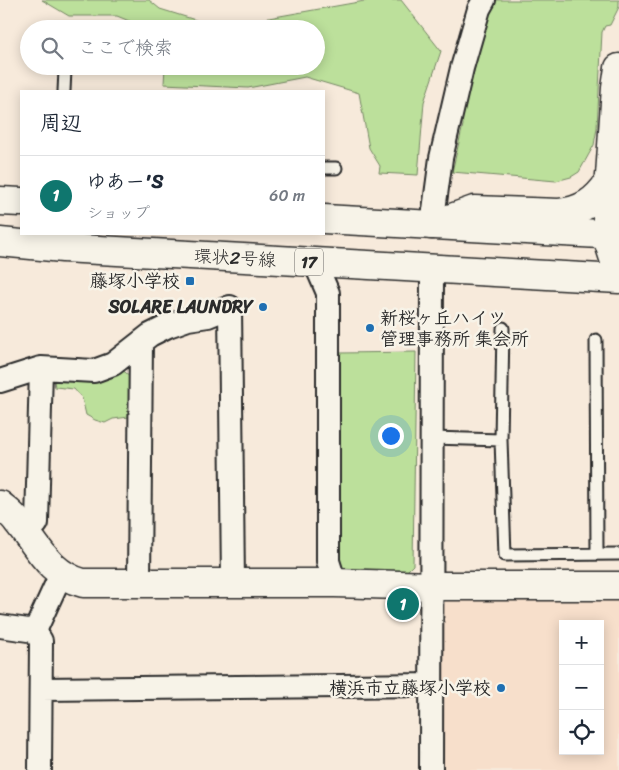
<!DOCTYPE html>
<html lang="ja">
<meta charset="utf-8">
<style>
:root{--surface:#fff;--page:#f6f6f7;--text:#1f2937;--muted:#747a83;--line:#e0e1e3;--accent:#0f766e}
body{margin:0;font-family:Sriracha,"Klee One",sans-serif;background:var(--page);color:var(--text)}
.controls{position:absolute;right:15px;bottom:15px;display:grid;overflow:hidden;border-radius:0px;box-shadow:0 2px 12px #0003}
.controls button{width:45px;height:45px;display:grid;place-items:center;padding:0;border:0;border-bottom:1px solid var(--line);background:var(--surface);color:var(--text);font:25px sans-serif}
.you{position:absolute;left:390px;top:435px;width:18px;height:18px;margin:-12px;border:4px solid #fff;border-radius:50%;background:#1a73e8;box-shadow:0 0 0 8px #1a73e833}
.badge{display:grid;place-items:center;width:32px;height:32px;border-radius:50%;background:var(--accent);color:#fff;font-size:16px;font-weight:700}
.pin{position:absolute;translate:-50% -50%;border:2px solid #fff;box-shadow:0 1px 5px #0006}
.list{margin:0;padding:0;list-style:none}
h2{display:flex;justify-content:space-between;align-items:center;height:65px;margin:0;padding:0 20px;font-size:21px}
h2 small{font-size:16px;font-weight:400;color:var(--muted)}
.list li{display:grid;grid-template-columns:32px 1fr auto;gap:15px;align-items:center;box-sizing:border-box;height:80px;padding:0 20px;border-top:1px solid var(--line)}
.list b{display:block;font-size:19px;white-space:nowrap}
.list p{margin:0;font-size:16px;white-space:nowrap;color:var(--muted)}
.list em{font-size:16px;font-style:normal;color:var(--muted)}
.icon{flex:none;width:28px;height:28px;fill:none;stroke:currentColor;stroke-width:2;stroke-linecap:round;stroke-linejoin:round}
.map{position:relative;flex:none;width:619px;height:770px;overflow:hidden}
.search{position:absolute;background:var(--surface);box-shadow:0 2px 12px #0003;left:20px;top:20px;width:305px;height:55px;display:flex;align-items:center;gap:12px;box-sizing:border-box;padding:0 18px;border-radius:28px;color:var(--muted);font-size:19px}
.panel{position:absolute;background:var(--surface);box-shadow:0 2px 12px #0003;left:20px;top:90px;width:305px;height:145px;border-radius:0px}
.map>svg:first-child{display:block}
</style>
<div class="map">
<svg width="619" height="770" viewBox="0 0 619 770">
<rect width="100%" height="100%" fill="#f7eadb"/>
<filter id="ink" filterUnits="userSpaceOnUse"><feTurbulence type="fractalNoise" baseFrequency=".02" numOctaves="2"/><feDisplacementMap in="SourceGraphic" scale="10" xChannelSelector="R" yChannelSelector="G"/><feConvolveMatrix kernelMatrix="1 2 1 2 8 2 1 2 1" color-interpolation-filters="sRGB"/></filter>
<g filter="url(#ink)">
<!-- built -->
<path fill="#f7dfcb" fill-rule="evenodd" d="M447,599L619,600V770H439V610ZM563,624H600V751H563Z"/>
<!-- green -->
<path fill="#bce09b" stroke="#748663" d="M42,0H149L160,9L218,27L370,0H401L441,51L424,102L418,175L379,173L380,166L369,148L359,93L305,77L248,88L164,84L165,66H316V29H146L144,27L117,16H69Z
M497,0H619V7L610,25L605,26L602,32L597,128L594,145L579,172L571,177L556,181L452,172L463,125L462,116L489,14Z
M416,352L413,565L407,571L342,570L337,561L340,353Z
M121,369L130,376L129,417L113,419L105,423L95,420L86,415L82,398L74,389L55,387L54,381L98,380Z"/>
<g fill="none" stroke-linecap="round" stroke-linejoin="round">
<!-- service casing -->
<g stroke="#2b2b2b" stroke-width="15">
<path id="service" d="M64,91L65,70L72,66
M324,168H336
M503,328L501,440L505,555L619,554
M596,340L597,554
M432,438L501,440"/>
</g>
<!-- minor casing -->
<g stroke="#2b2b2b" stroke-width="26">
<path id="minor" d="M432,225L441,158L462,68L479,9L484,0
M315,263L328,293V561L335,583
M0,381L41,368L94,371L113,364L150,335L168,326L188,319L208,316L230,307L233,583
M26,534L37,523L41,368
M139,584L141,342
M0,626L35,631L41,641L40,770
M35,631L61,574
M41,689L431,685
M431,770L432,268"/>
</g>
<!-- tertiary casing -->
<g stroke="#2b2b2b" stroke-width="31">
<path id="tertiary" d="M0,505C6,510 13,515 17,521C37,545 50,575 83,583H335L432,586H619"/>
</g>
<!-- primary casing -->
<g stroke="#2b2b2b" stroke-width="31">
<path id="primary" d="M0,201L21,202
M324,219L619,235
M0,242L63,248L619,279"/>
</g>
<!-- motorway casing -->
<g stroke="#2b2b2b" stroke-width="31">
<path id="motorway" d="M619,68L616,88L606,234L619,274
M432,225L474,210L559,213C582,211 596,201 609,182"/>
</g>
<!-- service -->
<use href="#service" stroke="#f7f3e8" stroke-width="11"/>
<!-- minor -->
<use href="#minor" stroke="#f7f3e8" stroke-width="22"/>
<!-- tertiary -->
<use href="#tertiary" stroke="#f7f3e8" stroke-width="28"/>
<!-- primary -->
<use href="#primary" stroke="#f7f3e8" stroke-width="28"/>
<!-- motorway -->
<use href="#motorway" stroke="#f7f3e8" stroke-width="28"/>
</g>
</g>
<!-- markers -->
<g fill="#1f6fb2" stroke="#f7f3e8" stroke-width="2">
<rect x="185" y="276" width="10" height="10" rx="2.5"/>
<circle cx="263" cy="307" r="5"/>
<circle cx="370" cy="328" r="5"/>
<circle cx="501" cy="688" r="5"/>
</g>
<g text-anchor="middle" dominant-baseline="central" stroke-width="5" stroke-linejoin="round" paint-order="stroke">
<!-- shield labels -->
<rect fill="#f7f3e8" stroke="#686764" stroke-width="1" x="295" y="248.5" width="28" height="27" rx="4"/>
<g font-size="16" font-weight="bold" fill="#2b2b2b">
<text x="309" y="262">17</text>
</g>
<!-- street labels -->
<g font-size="18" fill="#2b2b2b" stroke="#f7f3e8">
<text transform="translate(235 258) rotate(3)">環状2号線</text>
</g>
<!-- poi labels -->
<g font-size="18" font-weight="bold" fill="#2b2b2b" stroke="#f7f3e8" text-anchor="end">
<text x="180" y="281">藤塚小学校</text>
<text x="253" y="307">SOLARE LAUNDRY</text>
<text x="380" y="318" text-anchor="start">新桜ヶ丘ハイツ<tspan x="380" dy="21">管理事務所 集会所</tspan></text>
<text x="491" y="688">横浜市立藤塚小学校</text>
</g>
</g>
</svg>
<div class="controls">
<button>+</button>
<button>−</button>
<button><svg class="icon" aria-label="locate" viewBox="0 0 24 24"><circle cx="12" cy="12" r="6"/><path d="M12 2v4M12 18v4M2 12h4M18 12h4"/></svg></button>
</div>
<div class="you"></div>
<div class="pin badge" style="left:403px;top:604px">1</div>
<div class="search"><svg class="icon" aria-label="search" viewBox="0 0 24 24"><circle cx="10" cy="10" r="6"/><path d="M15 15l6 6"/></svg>ここで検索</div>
<section class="panel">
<h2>周辺<small></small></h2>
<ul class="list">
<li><span class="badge">1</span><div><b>ゆあー'S</b><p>ショップ</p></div><em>60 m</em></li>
</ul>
</section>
</div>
